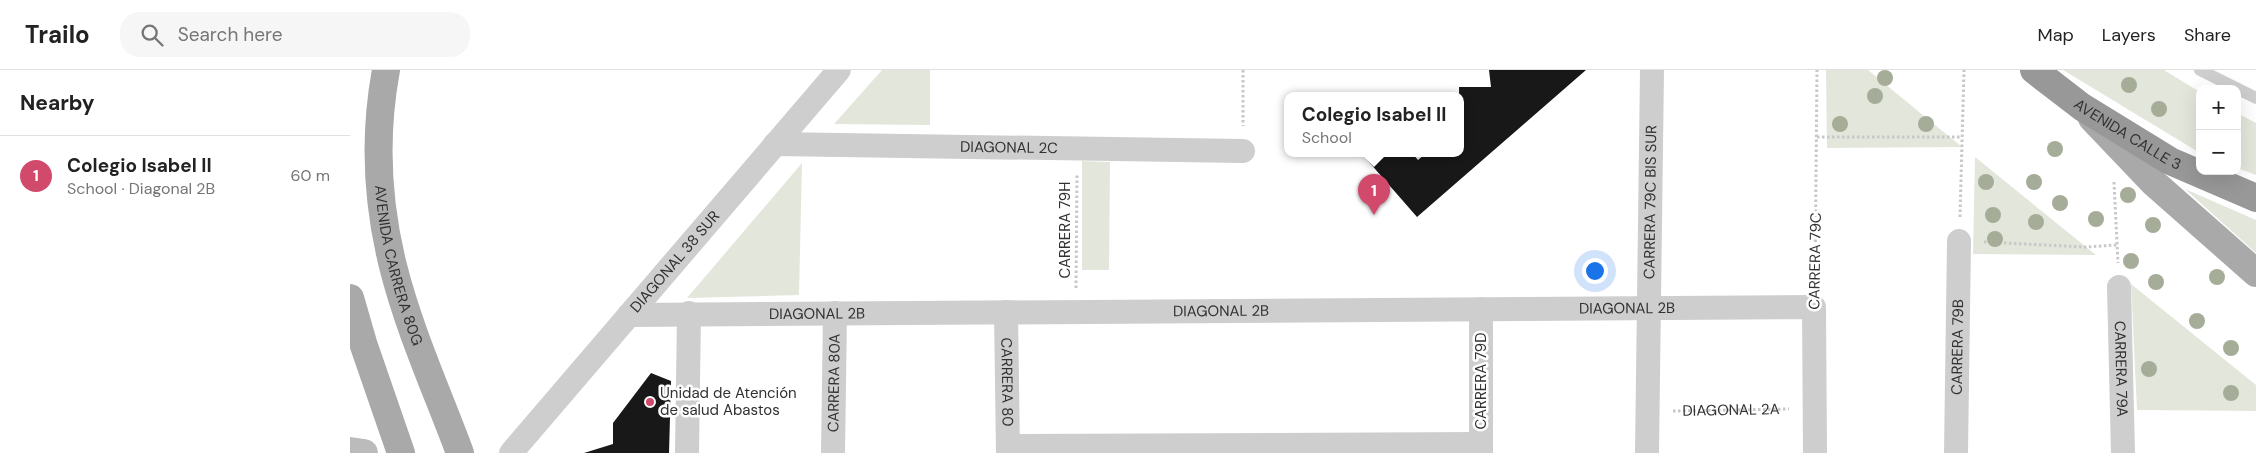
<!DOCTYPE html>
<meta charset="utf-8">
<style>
:root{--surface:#fff;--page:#f6f6f6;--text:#222;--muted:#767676;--line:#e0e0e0;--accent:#d14a6c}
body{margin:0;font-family:"DM Sans",sans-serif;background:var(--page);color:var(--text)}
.controls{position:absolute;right:15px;top:15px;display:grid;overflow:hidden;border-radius:10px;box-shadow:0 5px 20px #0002}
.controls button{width:45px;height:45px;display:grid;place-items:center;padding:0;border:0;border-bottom:1px solid var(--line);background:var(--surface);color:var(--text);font:25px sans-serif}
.you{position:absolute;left:1244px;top:200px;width:18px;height:18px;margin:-12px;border:4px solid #fff;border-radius:50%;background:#1a73e8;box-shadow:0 0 0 8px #1a73e833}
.badge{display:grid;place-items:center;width:32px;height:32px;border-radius:50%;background:var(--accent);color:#fff;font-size:16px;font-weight:700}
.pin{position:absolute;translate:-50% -41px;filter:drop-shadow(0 1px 2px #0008)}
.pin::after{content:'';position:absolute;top:26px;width:18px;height:15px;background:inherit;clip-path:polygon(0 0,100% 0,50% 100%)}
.popup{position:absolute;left:934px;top:22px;width:180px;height:65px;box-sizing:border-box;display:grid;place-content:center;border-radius:10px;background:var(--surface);filter:drop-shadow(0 1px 4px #0005);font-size:16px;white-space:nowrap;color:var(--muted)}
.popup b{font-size:19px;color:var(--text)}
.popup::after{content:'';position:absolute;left:50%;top:100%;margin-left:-10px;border:10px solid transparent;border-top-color:var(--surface)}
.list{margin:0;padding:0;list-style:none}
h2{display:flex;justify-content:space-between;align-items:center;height:65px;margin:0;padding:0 20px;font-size:21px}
h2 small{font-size:16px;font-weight:400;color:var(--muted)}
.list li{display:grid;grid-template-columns:32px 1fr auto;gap:15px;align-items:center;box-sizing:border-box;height:80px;padding:0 20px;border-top:1px solid var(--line)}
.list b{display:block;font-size:19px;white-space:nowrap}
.list p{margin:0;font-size:16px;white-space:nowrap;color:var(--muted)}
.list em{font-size:16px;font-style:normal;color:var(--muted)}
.icon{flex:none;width:28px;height:28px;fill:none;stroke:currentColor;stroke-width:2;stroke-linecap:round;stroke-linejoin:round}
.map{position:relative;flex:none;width:1906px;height:383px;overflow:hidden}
header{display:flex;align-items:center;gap:30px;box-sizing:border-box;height:70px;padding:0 25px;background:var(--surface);border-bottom:1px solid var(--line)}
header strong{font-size:24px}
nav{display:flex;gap:28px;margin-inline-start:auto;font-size:18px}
.search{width:350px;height:45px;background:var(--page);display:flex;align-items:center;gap:12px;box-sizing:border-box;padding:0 18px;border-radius:20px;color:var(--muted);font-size:19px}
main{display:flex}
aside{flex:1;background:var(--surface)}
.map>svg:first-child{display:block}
</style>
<header>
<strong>Trailo</strong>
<div class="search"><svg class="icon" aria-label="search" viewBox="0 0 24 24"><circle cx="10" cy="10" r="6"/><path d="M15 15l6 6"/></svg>Search here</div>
<nav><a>Map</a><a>Layers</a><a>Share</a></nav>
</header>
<main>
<aside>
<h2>Nearby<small></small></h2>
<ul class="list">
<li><span class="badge">1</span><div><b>Colegio Isabel II</b><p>School · Diagonal 2B</p></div><em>60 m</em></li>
</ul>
</aside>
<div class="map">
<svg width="1906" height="383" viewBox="0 0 1906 383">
<rect width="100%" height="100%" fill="#fff"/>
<!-- green -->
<path fill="#e3e7db" d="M532,0H580V55L484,54Z
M1476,0H1518L1612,77L1477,78Z
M1713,0H1814L1850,22V83Z
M1887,43L1906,53V105L1887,98Z
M1625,87L1746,185L1623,184Z
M732,91L760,92L759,200H732Z
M452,93L449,225L337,228Z
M1835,119L1906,150V183Z
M1781,214L1906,315V341L1787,340Z"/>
<!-- building -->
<path fill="#181818" d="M1139,0H1236L1067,147L1012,84H1063L1068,90L1075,84H1110L1109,17H1141Z
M301,303L321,311L319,383H234L263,374V353Z"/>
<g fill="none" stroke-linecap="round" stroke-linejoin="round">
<!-- path -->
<g stroke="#c8c8c8" stroke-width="3" stroke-dasharray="2.5 2.5" stroke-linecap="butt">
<path d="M893,0V56"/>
<path d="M1467,67H1612"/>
<path d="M1764,112L1768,193"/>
<path d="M1610,147L1614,0"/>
<path d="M1634,172L1736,177L1767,175"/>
<path d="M1465,212L1467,0"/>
<path d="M726,218L727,104"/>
<path id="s1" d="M1323,341L1439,339"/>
</g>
<!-- lane -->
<path stroke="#cecece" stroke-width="12" d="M1850,0L1906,28"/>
<!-- street -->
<g stroke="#cecece" stroke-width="24">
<path id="s2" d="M425,74L893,81"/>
<path id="s3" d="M1769,217L1773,383"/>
<path d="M1131,239V383"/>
<path id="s4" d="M656,242L658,383"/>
<path id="s5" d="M279,245L1464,237L1465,383"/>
<path d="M658,376L1131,374"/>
<path id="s6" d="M161,383L489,0"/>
<path d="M337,383L339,243"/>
<path id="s7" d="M483,383L485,243"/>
<path id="s8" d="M1297,383L1302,0"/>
<path id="s9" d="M1606,383L1609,171"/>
</g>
<!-- secondary -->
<path stroke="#bbb" stroke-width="28" d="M0,381L14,383"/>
<!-- primary -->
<g stroke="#a9a9a9" stroke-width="28">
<path id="s10" d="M36,0C24,65 27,132 43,196C59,260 87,321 110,383"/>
<path d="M1742,48L1804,113L1906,203"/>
<path d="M0,228L13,273L51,383"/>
</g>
<!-- highway -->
<path stroke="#989898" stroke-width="28" id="s11" d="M1684,0L1732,37L1820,91L1906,128"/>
</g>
<!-- trees -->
<g fill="#a5ac98">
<circle cx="1535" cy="8" r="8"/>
<circle cx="1779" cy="15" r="8"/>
<circle cx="1525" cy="26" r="8"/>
<circle cx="1809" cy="39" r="8"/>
<circle cx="1490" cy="54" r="8"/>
<circle cx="1576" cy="54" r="8"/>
<circle cx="1705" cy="79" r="8"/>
<circle cx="1636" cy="112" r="8"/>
<circle cx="1684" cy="112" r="8"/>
<circle cx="1778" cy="125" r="8"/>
<circle cx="1710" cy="133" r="8"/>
<circle cx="1643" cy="145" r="8"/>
<circle cx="1746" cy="149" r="8"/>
<circle cx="1686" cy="152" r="8"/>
<circle cx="1803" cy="155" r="8"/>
<circle cx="1645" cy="169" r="8"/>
<circle cx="1781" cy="191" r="8"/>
<circle cx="1867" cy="207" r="8"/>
<circle cx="1806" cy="212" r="8"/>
<circle cx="1847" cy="251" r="8"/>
<circle cx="1881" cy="278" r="8"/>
<circle cx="1799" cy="299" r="8"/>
<circle cx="1881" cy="323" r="8"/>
</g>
<!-- markers -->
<circle fill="#d14a6c" stroke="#fff" stroke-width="2" cx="300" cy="332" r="5"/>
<g text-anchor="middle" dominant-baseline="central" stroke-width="5" stroke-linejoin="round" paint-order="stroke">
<!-- street labels -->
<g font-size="15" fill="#313131" stroke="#fff">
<text stroke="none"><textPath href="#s11" startOffset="114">AVENIDA CALLE 3</textPath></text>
<text stroke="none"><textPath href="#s2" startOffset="234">DIAGONAL 2C</textPath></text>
<text stroke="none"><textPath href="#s8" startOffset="251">CARRERA 79C BIS SUR</textPath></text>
<text transform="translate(715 160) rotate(-90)">CARRERA 79H</text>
<text transform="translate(1465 191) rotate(-89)">CARRERA 79C</text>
<text stroke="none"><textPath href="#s6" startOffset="252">DIAGONAL 38 SUR</textPath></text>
<text stroke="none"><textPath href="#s10" startOffset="198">AVENIDA CARRERA 80G</textPath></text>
<text stroke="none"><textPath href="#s5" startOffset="998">DIAGONAL 2B</textPath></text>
<text stroke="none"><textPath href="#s5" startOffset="592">DIAGONAL 2B</textPath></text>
<text stroke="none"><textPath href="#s5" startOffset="188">DIAGONAL 2B</textPath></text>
<text stroke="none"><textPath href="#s9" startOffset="106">CARRERA 79B</textPath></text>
<text stroke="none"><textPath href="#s3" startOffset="82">CARRERA 79A</textPath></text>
<text transform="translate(1131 311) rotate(-90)">CARRERA 79D</text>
<text stroke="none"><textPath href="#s4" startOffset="70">CARRERA 80</textPath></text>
<text stroke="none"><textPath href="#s7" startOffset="70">CARRERA 80A</textPath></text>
<text stroke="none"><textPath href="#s1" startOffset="58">DIAGONAL 2A</textPath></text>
</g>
<!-- poi labels -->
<g font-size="15" fill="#313131" stroke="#fff" text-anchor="start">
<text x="310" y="323">Unidad de Atención<tspan x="310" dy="17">de salud Abastos</tspan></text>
</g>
</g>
</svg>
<div class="controls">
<button>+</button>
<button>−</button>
</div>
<div class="you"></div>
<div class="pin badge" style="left:1024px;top:145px">1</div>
<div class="popup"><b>Colegio Isabel II</b>School</div>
</div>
</main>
